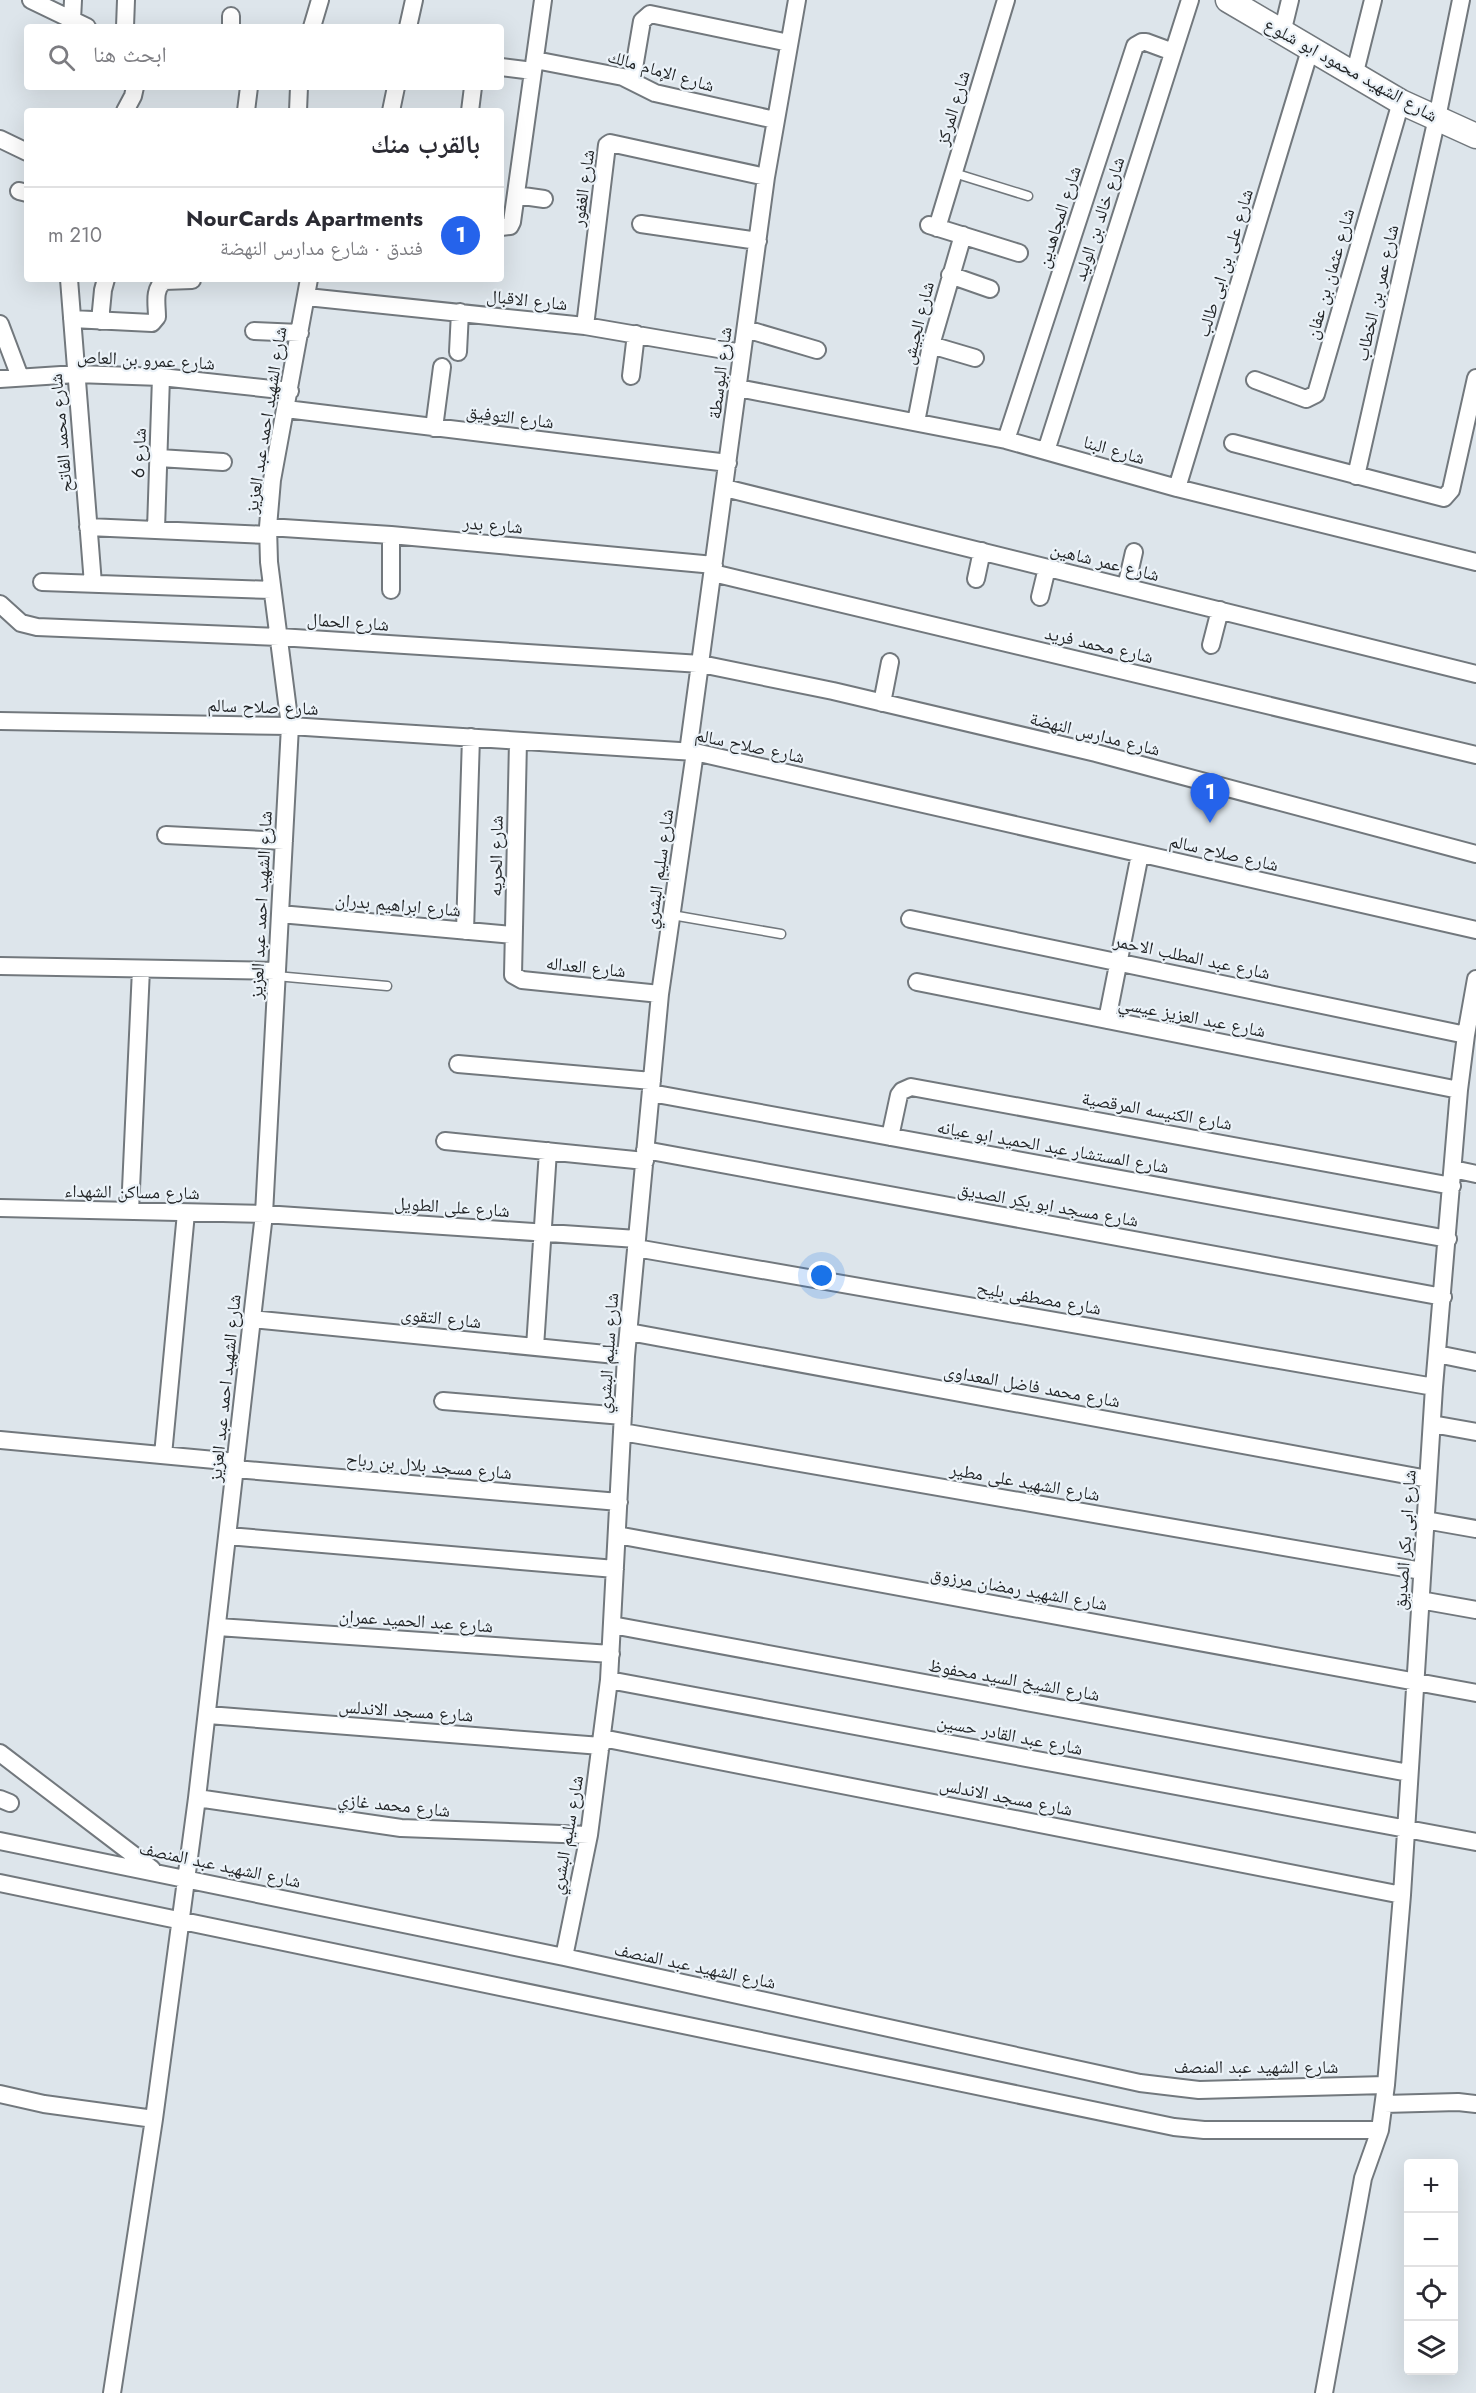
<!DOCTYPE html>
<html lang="ar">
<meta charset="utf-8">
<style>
:root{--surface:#fff;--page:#f2f2f3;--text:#2b2b33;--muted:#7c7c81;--line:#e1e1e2;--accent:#2563eb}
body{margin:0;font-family:Jost,"Noto Naskh Arabic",sans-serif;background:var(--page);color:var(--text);direction:rtl}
.controls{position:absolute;right:18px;bottom:18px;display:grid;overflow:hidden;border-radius:6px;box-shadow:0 6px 24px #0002}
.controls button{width:54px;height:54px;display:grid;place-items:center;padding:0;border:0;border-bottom:2px solid var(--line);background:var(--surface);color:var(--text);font:30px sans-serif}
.you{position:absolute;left:822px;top:1276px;width:21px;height:21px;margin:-15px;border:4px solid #fff;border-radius:50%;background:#1a73e8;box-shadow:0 0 0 9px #1a73e833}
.badge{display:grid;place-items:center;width:39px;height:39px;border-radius:50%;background:var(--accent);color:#fff;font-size:20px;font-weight:700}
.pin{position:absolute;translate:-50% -50px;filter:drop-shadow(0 2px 3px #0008)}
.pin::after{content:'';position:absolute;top:32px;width:21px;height:18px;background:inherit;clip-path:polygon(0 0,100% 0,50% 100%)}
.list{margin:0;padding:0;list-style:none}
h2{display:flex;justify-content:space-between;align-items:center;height:78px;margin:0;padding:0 24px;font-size:26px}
h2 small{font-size:20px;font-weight:400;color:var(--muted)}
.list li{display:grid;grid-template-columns:39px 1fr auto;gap:18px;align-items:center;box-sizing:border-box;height:96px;padding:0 24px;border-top:2px solid var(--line)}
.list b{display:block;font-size:22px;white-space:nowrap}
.list p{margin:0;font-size:20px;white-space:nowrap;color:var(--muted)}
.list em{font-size:20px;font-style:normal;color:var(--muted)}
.icon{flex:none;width:33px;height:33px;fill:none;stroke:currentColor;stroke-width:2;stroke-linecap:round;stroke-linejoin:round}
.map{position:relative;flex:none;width:1476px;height:2393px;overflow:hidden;direction:ltr}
.search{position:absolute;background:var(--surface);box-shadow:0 6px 24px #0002;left:24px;top:24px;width:480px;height:66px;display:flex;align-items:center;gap:15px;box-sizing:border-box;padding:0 21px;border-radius:6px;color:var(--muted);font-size:22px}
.panel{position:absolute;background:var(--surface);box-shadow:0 6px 24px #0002;left:24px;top:108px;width:480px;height:174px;border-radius:6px;direction:rtl}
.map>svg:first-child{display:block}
</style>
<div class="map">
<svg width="1476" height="2393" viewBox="0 0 1476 2393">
<rect width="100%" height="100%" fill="#dde5eb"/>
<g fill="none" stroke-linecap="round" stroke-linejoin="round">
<!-- lane casing -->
<g stroke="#72787d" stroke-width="11">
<path id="lane" d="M954,173L1028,196
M672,915L781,934
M276,976L387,986"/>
</g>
<!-- street casing -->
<g stroke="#72787d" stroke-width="20">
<path id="street" d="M31,0L87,27
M72,20L73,0
M125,27L126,0
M231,27V16
M312,27L320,0
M408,27L414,0
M1282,33L1290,0
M535,60L623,77L655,93L775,120
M501,67L533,71
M1354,76L1373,0
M632,80L642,21L650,14L789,43
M125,111L133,96L135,87
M246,111L249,87
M298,111L299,87
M391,111L396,87
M470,111L473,87
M0,139L27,152
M19,191L27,193
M516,195L544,199
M641,224L758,241
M929,225L1019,253
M501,227L510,226L512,222L543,0
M937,228L1006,0
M950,275L990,289
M69,279L93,584
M307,297L585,326L742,353
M72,319L152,323L157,317C157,304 153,290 164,281L192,280
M100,321L103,290L106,279
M0,324L20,377
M585,326L607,145L610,143L766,177
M746,329L817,350
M254,331L300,333
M931,345L975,358
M458,352L460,312
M631,376L636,334
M0,379L76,374L161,377L290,391
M1255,380L1306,399L1316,394L1401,102
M738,388L1006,440L1177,488L1476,562
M286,409L728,463
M916,422L931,345L963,235
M434,428L442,367
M1006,440L1135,46L1142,42H1146L1173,52
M1233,443L1444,498L1451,490L1476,378
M1046,451L1190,0
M159,458L223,462
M1356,476L1437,118L1461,0
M725,488L1476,674
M1177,488L1310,50
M88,527L268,535
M268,527L391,535L714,565
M156,529L161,377
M713,573L1476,755
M976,579L982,551
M42,582L272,590
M1126,587L1134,552
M391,590V535
M1040,597L1047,568
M0,604L21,623L37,627L279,637L701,664L833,691L1096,753L1476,854
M1211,645L1220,610
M882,703L890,662
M0,721L290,726L695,752L1476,930
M518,741L513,975L522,980L660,994
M688,752L766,177L797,0
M166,835L284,841
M280,914L513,935
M910,919L1466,1035
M465,931L471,737
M0,966L277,971
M917,982L1459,1090
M1107,1020L1140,854
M458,1064L652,1081
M651,1093L1448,1239
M890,1137L899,1095L902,1091L911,1087L1452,1186
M445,1141L645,1161
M645,1150L1443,1297
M1453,1169L1476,1174
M0,1208L264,1214L637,1239
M130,1211L141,969
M636,1248L1434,1387
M252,1319L626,1356
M629,1332L1428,1479
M535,1347L548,1151
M1437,1354L1476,1362
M443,1401L623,1416
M1432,1424L1476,1432
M622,1432L1422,1571
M0,1440L236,1462
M163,1455L186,1213
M235,1469L619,1502
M1425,1520L1476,1529
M617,1535L1476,1693
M228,1536L615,1569
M1420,1600L1476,1610
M612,1625L1409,1773
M218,1627L611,1654
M609,1680L1476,1842
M208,1715L601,1746
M602,1738L1402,1895
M0,1753L152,1869
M197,1798L401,1828L589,1835
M0,1799L10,1803
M0,1841L564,1957L1140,2083L1199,2090L1386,2085
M0,1883L1174,2127L1204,2130H1380
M564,1957L589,1835L609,1680L626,1356L637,1239L660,994L695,752
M0,2094L44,2104L154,2119
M1384,2104L1458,2102L1476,2104
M112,2393L154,2119L197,1798L264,1214L290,726L269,562L268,527L272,480L309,279
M1324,2393L1363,2178L1380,2130L1386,2085L1402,1895L1434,1387L1459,1090L1466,1035L1476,979"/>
</g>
<!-- secondary casing -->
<g stroke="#72787d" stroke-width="27">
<path id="secondary" d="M1228,0L1401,102L1476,136"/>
</g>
<!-- lane -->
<use href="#lane" stroke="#fff" stroke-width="8"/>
<!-- street -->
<use href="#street" stroke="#fff" stroke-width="16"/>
<!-- secondary -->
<use href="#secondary" stroke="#fff" stroke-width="24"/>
</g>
<g text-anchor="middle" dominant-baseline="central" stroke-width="4.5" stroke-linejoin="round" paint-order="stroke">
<!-- street labels -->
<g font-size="18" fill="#222527" stroke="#ebf2f8">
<text transform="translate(1351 70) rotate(29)">شارع الشهيد محمود ابو شلوع</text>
<text transform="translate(661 71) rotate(16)">شارع الإمام مالك</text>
<text transform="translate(953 108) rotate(-73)">شارع المركز</text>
<text transform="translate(583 188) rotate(-82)">شارع الغفور</text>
<text transform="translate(1059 217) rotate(-72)">شارع المجاهدين</text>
<text transform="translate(1099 219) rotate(-72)">شارع خالد بن الوليد</text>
<text transform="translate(1225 263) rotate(-73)">شارع على بن ابى طالب</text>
<text transform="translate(1330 274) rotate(-74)">شارع عثمان بن عفان</text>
<text transform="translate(1377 293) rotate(-77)">شارع عمر بن الخطاب</text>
<text transform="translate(527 300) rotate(6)">شارع الاقبال</text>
<text transform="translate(918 323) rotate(-76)">شارع الجيش</text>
<text transform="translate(146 360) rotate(3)">شارع عمرو بن العاص</text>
<text transform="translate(720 373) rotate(-83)">شارع البوسطة</text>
<text transform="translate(510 417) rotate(7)">شارع التوفيق</text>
<text transform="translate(266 420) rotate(-81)">شارع الشهيد احمد عبد العزيز</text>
<text transform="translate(61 433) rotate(-95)">شارع محمد الفاتح</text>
<text transform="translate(1114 450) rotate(16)">شارع البنا</text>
<text transform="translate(139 453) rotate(-88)">شارع 6</text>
<text transform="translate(493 525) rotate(5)">شارع بدر</text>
<text transform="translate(1105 562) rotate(14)">شارع عمر شاهين</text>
<text transform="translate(348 622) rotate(4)">شارع الحمال</text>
<text transform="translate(1099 645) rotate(13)">شارع محمد فريد</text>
<text transform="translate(263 707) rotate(2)">شارع صلاح سالم</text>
<text transform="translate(1095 734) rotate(14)">شارع مدارس النهضة</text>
<text transform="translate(750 746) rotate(12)">شارع صلاح سالم</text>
<text transform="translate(1224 853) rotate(13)">شارع صلاح سالم</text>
<text transform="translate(496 856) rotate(-89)">شارع الحريه</text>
<text transform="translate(659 869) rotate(-82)">شارع سليم البشري</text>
<text transform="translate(261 905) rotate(-87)">شارع الشهيد احمد عبد العزيز</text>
<text transform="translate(398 905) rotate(5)">شارع ابراهيم بدران</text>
<text transform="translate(1192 957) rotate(12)">شارع عبد المطلب الاحمر</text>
<text transform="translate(586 967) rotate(6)">شارع العداله</text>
<text transform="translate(1192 1017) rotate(11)">شارع عبد العزيز عيسي</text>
<text transform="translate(1157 1111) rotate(10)">شارع الكنيسه المرقصية</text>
<text transform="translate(1053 1147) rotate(10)">شارع المستشار عبد الحميد ابو عيانه</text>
<text transform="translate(132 1192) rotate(1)">شارع مساكن الشهداء</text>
<text transform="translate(1048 1205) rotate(10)">شارع مسجد ابو بكر الصديق</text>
<text transform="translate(452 1207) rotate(4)">شارع على الطويل</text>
<text transform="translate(1039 1298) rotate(10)">شارع مصطفى بليح</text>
<text transform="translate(441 1318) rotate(6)">شارع التقوى</text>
<text transform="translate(608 1353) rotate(-86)">شارع سليم البشري</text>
<text transform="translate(1032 1386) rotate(10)">شارع محمد فاضل المعداوى</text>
<text transform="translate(225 1388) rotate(-84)">شارع الشهيد احمد عبد العزيز</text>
<text transform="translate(429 1466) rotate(5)">شارع مسجد بلال بن رباح</text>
<text transform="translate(1025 1482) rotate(10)">شارع الشهيد على مطير</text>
<text transform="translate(1405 1540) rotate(-86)">شارع ابى بكر الصديق</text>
<text transform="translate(1019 1589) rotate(10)">شارع الشهيد رمضان مرزوق</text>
<text transform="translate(416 1621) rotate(4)">شارع عبد الحميد عمران</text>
<text transform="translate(1014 1680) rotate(10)">شارع الشيخ السيد محفوظ</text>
<text transform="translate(406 1711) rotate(4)">شارع مسجد الاندلس</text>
<text transform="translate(1010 1735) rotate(11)">شارع عبد القادر حسين</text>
<text transform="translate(1006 1797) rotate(11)">شارع مسجد الاندلس</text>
<text transform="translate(394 1805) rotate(6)">شارع محمد غازي</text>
<text transform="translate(567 1835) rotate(-80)">شارع سليم البشري</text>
<text transform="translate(220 1865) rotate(12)">شارع الشهيد عبد المنصف</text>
<text transform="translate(695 1966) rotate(12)">شارع الشهيد عبد المنصف</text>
<text x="1256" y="2067">شارع الشهيد عبد المنصف</text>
</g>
</g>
</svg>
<div class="controls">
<button>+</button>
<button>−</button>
<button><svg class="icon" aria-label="locate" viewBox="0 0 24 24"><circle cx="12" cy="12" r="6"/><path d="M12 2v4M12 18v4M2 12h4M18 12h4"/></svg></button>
<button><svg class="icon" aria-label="layers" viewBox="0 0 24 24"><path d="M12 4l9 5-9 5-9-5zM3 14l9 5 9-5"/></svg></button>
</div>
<div class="you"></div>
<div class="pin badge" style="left:1210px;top:823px">1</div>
<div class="search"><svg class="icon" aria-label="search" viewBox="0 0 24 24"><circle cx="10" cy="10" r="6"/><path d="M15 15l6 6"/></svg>ابحث هنا</div>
<section class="panel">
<h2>بالقرب منك<small></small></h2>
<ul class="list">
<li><span class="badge">1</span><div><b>NourCards Apartments</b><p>فندق · شارع مدارس النهضة</p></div><em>210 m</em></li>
</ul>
</section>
</div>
